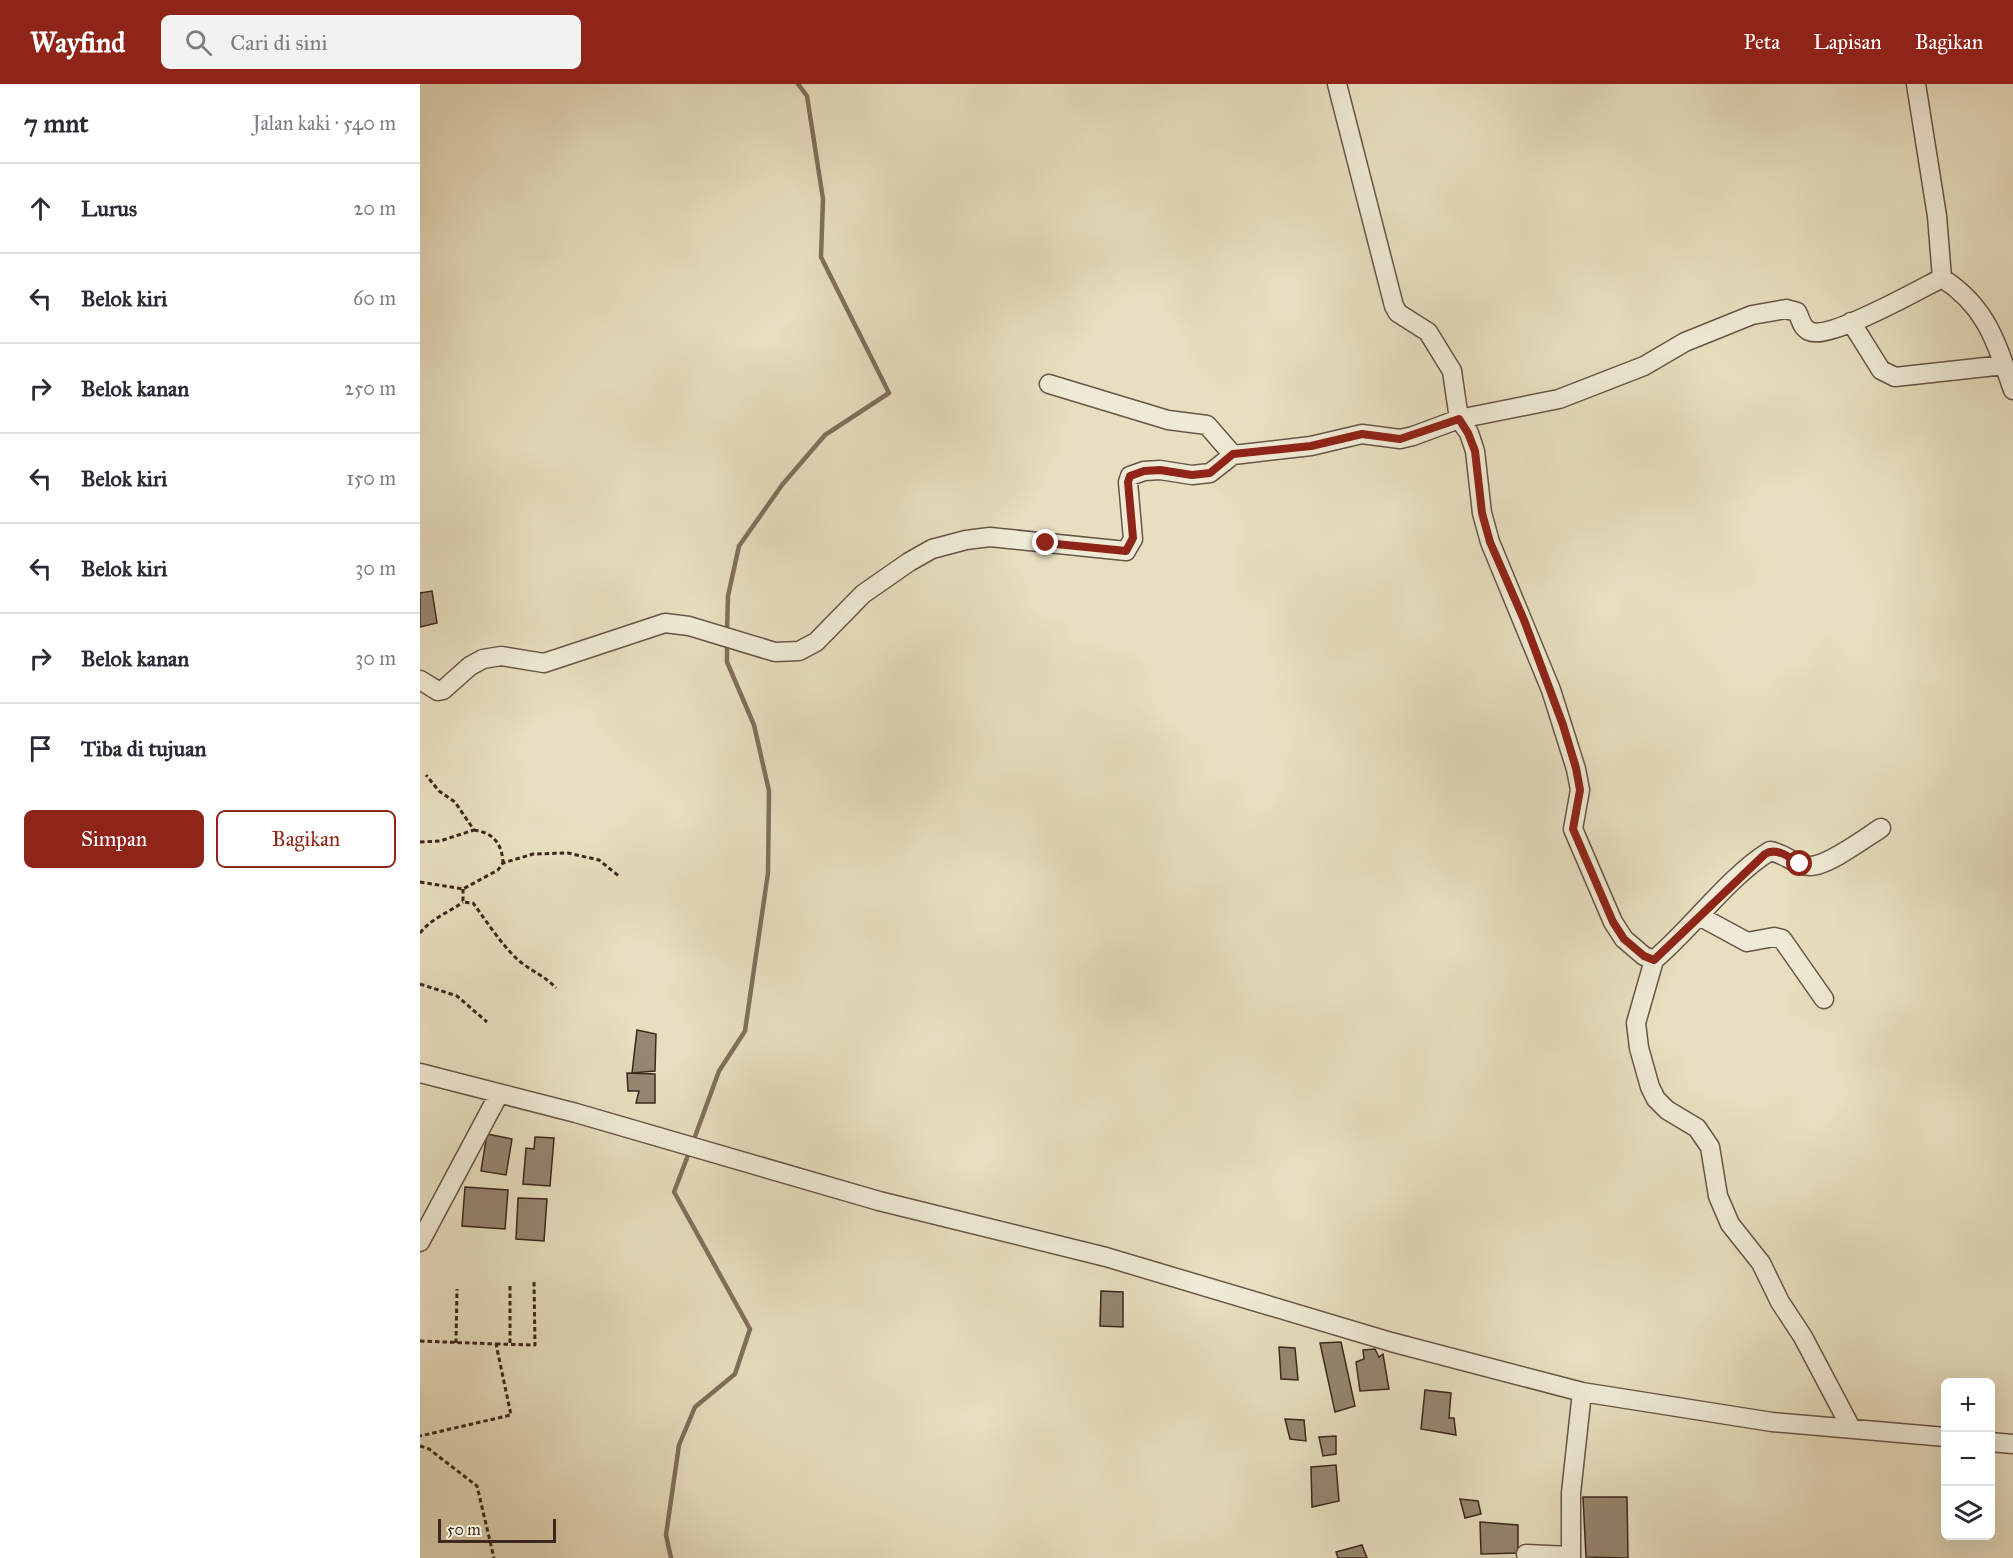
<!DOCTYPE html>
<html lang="id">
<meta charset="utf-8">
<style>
:root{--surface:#fff;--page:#f2f2f3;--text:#2b2b33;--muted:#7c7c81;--line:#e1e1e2;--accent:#8f2418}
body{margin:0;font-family:"IM FELL Great Primer",serif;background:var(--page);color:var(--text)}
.controls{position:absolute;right:18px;bottom:18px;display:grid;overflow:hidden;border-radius:9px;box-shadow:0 6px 24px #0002}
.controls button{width:54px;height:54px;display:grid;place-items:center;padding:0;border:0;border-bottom:2px solid var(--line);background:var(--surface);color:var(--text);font:30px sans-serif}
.scale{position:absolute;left:18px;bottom:15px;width:118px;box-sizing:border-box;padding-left:6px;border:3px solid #3c271d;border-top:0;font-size:16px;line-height:21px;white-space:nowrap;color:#3c271d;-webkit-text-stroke:4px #efead5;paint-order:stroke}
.stop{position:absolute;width:18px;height:18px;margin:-14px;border:4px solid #8f2418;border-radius:50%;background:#fff}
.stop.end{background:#8f2418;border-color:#fff;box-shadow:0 2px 6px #0008}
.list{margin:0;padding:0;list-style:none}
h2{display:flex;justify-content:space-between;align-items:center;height:78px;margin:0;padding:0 24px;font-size:26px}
h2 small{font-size:20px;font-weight:400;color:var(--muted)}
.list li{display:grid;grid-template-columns:39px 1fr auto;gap:18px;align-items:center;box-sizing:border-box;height:90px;padding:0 24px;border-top:2px solid var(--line)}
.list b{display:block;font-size:22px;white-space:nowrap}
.list em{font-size:20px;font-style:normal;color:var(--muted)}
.actions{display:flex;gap:12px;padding:18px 24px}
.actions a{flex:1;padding:14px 0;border:2px solid var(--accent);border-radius:9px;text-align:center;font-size:21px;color:var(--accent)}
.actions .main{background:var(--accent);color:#fff}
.icon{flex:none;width:33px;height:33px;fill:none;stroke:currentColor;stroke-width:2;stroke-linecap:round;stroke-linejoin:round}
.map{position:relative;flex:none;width:1593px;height:1474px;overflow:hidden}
header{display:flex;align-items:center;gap:36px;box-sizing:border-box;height:84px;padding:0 30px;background:var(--accent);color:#fff}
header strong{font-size:28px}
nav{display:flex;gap:33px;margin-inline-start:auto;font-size:21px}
.search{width:420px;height:54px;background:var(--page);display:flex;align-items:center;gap:15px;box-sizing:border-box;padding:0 21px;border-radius:9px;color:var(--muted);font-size:22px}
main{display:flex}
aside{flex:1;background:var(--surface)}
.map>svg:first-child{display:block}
</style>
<header>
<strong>Wayfind</strong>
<div class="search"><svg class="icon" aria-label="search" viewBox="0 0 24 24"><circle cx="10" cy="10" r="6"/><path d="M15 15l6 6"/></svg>Cari di sini</div>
<nav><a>Peta</a><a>Lapisan</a><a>Bagikan</a></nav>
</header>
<main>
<aside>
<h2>7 mnt<small>Jalan kaki · 540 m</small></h2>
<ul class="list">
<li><svg class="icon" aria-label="ahead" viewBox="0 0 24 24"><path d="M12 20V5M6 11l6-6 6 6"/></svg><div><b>Lurus</b></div><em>20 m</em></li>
<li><svg class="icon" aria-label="left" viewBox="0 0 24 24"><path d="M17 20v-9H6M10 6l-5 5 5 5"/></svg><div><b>Belok kiri</b></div><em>60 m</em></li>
<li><svg class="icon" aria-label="right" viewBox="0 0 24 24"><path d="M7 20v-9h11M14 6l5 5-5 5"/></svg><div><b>Belok kanan</b></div><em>250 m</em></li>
<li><svg class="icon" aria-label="left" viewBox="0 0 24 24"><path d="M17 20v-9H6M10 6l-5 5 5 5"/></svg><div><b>Belok kiri</b></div><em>150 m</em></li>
<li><svg class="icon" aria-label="left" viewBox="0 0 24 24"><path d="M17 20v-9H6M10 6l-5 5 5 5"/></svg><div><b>Belok kiri</b></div><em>30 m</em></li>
<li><svg class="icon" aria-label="right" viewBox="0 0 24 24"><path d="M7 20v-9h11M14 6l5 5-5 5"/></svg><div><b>Belok kanan</b></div><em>30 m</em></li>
<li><svg class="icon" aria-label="arrive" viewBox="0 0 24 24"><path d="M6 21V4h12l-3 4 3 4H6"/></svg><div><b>Tiba di tujuan</b></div></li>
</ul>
<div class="actions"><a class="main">Simpan</a><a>Bagikan</a></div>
</aside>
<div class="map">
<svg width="1593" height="1474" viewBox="0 0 1593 1474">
<rect width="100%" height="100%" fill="#e7dfbf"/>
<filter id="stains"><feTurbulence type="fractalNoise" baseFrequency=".00333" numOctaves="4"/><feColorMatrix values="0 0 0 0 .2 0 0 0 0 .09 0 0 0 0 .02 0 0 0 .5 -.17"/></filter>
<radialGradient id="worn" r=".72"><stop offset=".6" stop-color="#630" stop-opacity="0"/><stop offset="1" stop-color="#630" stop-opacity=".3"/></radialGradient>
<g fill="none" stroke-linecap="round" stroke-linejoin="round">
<!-- stream -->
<path stroke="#80705d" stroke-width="4.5" d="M307,548L308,512L319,462L362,401L405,351L469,309L401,173L403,115L387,12L378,0
M273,1058L299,987L325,947L348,789L349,707L334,641L307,578V557
M251,1474L246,1451L259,1361L275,1323L315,1290L330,1245L254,1108L270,1066"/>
</g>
<!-- building -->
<path fill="#958771" stroke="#3c271d" stroke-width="1.5" d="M12,507L17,539L0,543V509Z
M217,946L236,950L235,987L212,989Z
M207,989L235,990V1019H216L219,1007H208Z
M67,1050L92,1055L86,1091L61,1087Z
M115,1053L134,1054L130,1102L103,1100L106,1064L114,1065Z
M45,1103L88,1106L85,1145L42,1142Z
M98,1114L127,1115L124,1157L96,1155Z
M681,1207L703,1208V1243L680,1242Z
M921,1258L935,1322L915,1328L900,1259Z
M859,1263L875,1264L878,1296L861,1295Z
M955,1265L959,1273L963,1270L969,1305L940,1307L936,1278L944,1275L943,1266Z
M1005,1306L1031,1309L1029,1334H1034L1036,1351L1001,1345Z
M865,1335L884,1336L886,1357L870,1355Z
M916,1352V1370L903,1372L899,1353Z
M916,1381L919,1417L892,1423L891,1383Z
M1163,1413H1207L1208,1474L1166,1473Z
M1040,1415L1058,1417L1061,1430L1045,1434Z
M1060,1438L1098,1441V1469L1061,1470Z
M942,1461L947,1474H918L916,1468Z"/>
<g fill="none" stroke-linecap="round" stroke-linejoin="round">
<!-- minor casing -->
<g stroke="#675546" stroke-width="21">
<path id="minor" d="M917,0L974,222L978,229L1008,248L1032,287L1039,335L1049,349L1055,367L1062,429L1070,458L1131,606L1156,685L1160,706L1153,745L1193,838L1204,855L1224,872L1234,876L1216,939L1219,964L1230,1003L1236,1015L1247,1026L1277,1044L1290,1063L1298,1112L1310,1140L1341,1179L1360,1218L1383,1253L1431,1344
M1522,194C1567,223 1576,258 1593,306
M1431,238L1461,286L1475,293L1584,281
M629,300L748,336L787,341L813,371
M0,596L18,607L23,606L50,582L63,575L81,572L124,579L245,539L269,542L355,568L379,567L396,558L443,510L489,478L512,465L546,456L570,453L706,467L713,455L708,398L710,392L724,387L740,386L772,391L790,389L813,371L891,362L942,350L980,355L993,352L1039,335L1139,315L1224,282L1265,258L1332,231L1366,225L1377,228C1381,235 1381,243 1389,247C1409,257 1500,205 1522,194L1517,132L1496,0
M1281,833L1327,858L1354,853L1362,855L1404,915
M1234,876C1273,843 1308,793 1350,767C1364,769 1376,782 1390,782C1408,782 1445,754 1461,744
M0,989L156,1029L459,1117L686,1173L971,1258L1162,1308L1352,1338L1526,1353
M0,1158L79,1010
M1570,1358L1593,1360
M1106,1470L1150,1472
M1151,1474V1409L1162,1308"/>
</g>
<!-- path -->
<path stroke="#3c271d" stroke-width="3" stroke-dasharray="4.5 3" stroke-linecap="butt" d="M54,746C74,749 82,760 83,779
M0,758L20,757L54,746L35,718L19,707L6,691
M0,798L43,805L78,786L83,779L113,770L148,769L179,776L200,793
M43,805V818L53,819C67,838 81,860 98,876C111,887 125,892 136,904
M0,849C12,834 28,829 43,818
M0,900L37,912L67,938
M90,1202V1260
M0,1257L76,1260L91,1331L0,1352
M36,1259L37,1205
M76,1260L115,1261L114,1198
M0,1362L9,1365L57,1402L74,1474"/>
<!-- minor -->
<use href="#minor" stroke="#efead5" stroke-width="18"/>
</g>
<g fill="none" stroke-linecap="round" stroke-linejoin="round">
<!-- route -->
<path stroke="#8f2418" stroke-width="8" d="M626,459L706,467L713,454L708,398L710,392L724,387L740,386L772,391L790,389L813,370L891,362L942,350L980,355L1039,335L1048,349L1055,367L1062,429L1070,458L1104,536L1143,641L1156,684L1160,706L1153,745L1193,838L1204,855L1224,872L1234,876L1345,770C1356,763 1370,773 1380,780"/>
</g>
<rect width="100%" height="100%" filter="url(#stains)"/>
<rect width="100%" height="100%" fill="url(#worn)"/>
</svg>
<div class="controls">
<button>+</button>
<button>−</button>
<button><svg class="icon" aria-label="layers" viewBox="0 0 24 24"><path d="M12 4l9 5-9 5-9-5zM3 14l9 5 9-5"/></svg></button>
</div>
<div class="scale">50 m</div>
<div class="stop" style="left:1380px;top:780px"></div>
<div class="stop end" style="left:626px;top:459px"></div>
</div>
</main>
